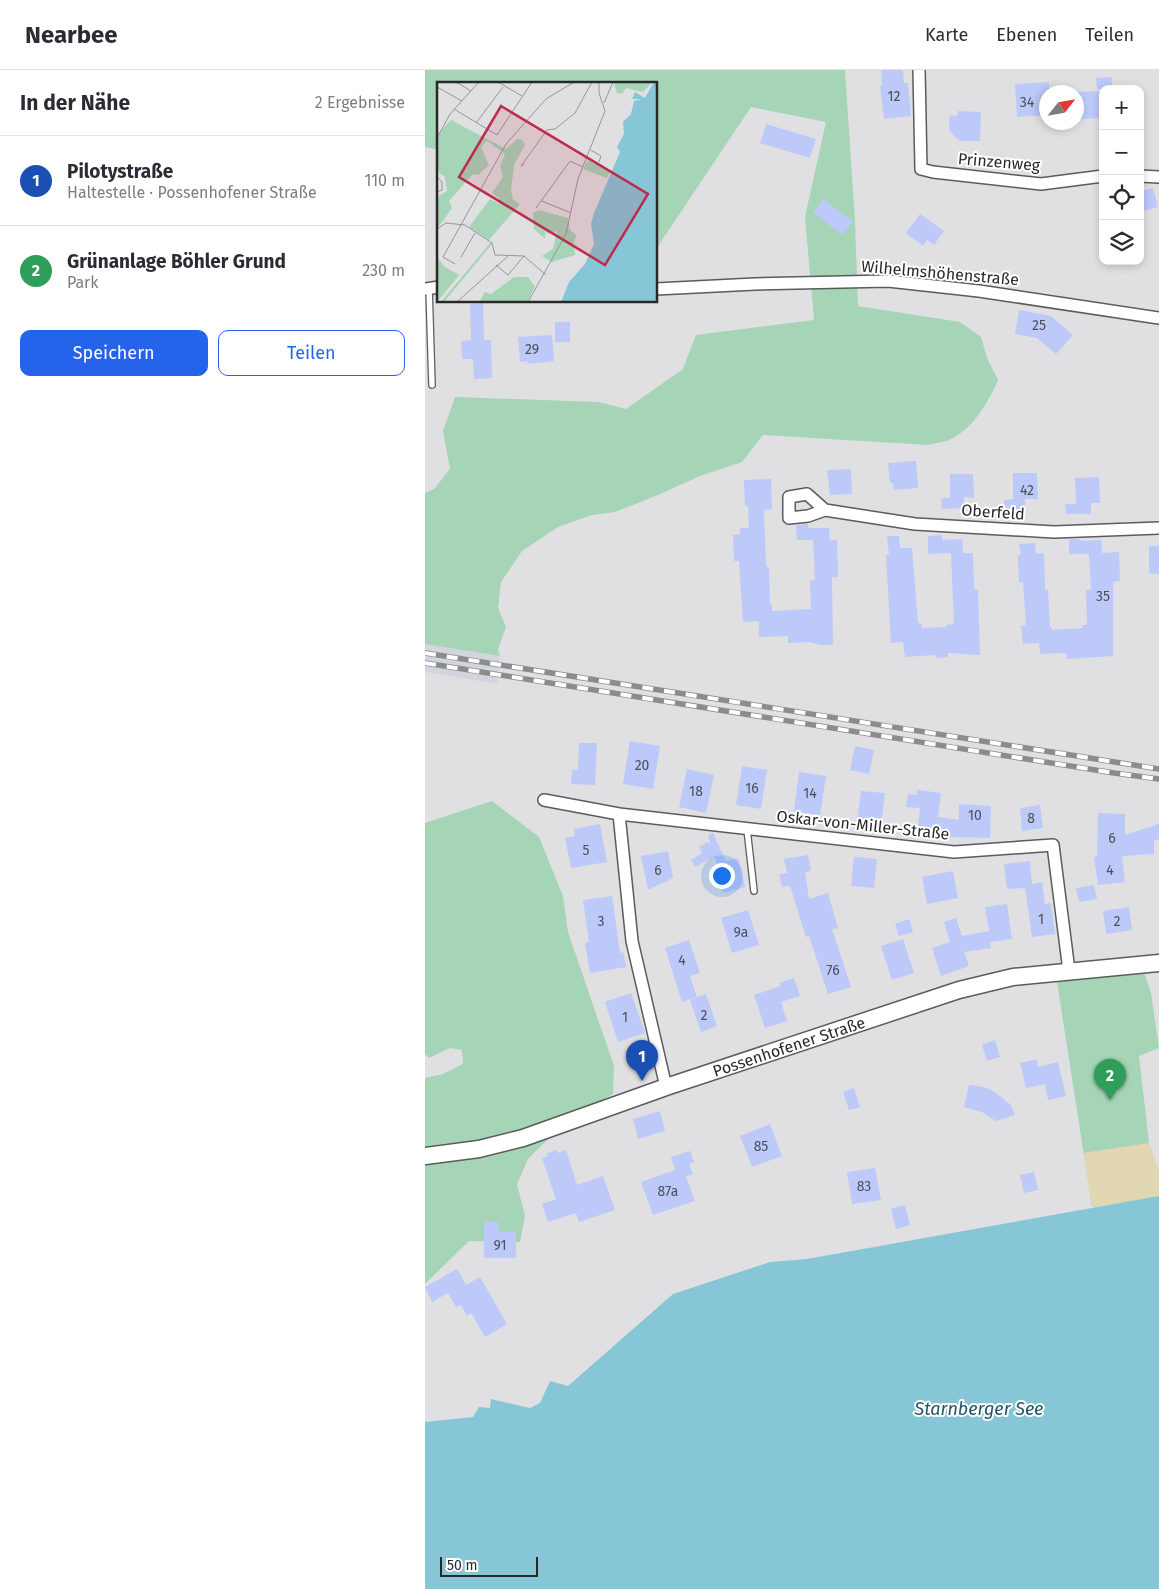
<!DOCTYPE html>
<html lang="de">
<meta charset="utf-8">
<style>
:root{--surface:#fff;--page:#f7f7f7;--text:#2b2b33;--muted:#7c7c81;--line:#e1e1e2;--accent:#2563eb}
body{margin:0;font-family:"Fira Sans",sans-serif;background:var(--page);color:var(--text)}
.controls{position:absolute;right:15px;top:15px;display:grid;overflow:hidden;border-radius:10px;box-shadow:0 2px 8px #0003}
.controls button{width:45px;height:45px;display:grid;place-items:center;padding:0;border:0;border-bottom:1px solid var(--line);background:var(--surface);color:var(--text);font:25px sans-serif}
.compass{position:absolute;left:614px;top:15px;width:45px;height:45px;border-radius:50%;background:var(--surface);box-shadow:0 2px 8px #0003;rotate:59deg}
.scale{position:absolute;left:15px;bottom:12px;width:98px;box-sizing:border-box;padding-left:5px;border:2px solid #282828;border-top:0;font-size:14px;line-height:18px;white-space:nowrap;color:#282828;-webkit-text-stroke:4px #fff;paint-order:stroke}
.you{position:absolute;left:296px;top:805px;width:18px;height:18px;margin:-12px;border:4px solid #fff;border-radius:50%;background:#1a73e8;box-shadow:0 0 0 8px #1a73e833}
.badge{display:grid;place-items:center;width:32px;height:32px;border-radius:50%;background:var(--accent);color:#fff;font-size:16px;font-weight:700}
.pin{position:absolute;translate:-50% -41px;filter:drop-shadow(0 1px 2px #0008)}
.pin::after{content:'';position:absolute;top:26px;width:18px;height:15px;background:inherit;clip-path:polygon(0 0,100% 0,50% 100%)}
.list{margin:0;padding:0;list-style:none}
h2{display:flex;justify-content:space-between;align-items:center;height:65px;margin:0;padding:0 20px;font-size:21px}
h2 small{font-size:16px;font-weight:400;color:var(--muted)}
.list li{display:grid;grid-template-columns:32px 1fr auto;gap:15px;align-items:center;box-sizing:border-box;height:90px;padding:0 20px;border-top:1px solid var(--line)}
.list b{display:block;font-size:19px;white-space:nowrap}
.list p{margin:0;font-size:16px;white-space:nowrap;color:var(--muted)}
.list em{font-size:16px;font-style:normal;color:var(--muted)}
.actions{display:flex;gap:10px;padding:15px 20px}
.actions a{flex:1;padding:11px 0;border:1px solid var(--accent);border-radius:10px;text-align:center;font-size:18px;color:var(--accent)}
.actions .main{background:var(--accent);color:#fff}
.icon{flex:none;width:28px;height:28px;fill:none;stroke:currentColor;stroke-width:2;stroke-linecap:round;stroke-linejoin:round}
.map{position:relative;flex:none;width:734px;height:1519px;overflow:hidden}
header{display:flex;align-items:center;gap:30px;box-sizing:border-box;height:70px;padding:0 25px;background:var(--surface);border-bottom:1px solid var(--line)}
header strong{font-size:24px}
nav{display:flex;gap:28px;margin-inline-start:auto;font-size:18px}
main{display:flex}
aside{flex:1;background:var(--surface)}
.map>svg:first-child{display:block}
</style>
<header>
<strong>Nearbee</strong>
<nav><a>Karte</a><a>Ebenen</a><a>Teilen</a></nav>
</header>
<main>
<aside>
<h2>In der Nähe<small>2 Ergebnisse</small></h2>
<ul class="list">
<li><span class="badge" style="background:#1a4fb4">1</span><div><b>Pilotystraße</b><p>Haltestelle · Possenhofener Straße</p></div><em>110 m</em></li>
<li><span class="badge" style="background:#2e9e5b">2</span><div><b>Grünanlage Böhler Grund</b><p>Park</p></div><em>230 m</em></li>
</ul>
<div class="actions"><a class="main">Speichern</a><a>Teilen</a></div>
</aside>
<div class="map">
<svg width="734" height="1519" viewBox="0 0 734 1519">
<rect width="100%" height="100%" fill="#e0e0e2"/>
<!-- built -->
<path fill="#d2d5de" d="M0,574L75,586L72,614L0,602Z"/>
<!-- green -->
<path fill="#a5d4b7" d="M0,0H420L430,151L433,236L535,252L556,267L562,288L573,310C563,332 549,358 526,369C520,372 510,373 503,375L338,365L317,392L275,406L233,425L190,442L167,445L133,457L97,481L76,512L73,538L81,557L73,579L75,586L0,574V423L9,419L25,399L18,361L30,327L173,332L201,339L258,299L271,265L389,250L380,147L401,52L326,37L231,179V14H14V80L0,77Z
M67,731L114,767L138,826L143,862L189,996L188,1024L162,1039L120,1072L103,1089L92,1114L100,1146L95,1172L44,1171L0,1214V1008L18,1004L38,994L37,980L25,978L4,988L0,984V753Z
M719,902L726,923L734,978L714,986L724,1073L734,1103V1126L667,1137L632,912Z"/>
<!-- sand -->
<path fill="#e1d7b2" d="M724,1073L734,1103V1126L667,1137L658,1083Z"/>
<!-- water -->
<path fill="#87c6d7" d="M734,1126V1519H0V1352L48,1347L54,1337L65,1338L66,1329L105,1338L115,1333L125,1311L143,1316L248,1224L345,1192L382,1189Z"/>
<!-- building -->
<path fill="#bcc9f9" d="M456,0H478L479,13H483L486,46L459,49L455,16H457Z
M687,7V19H672L671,8Z
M624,12V22H622V45L592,47L590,14Z
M678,21V48L652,49V22Z
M533,41L556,42L555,71H535L529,66L524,59L525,45L532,46Z
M341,54L391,69L385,88L335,73Z
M728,118L733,137L715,142V121Z
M398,129L428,151L418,165L388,143Z
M495,144L519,161L509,175L502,170L498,176L481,163Z
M58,233L59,270H66L67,308L49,309L48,289H37L36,271L46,270L45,234Z
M594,240L626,246L648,265L631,284L612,268L590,264Z
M130,252H145V272H130Z
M127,265L129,291L102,294L103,291L95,292L93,267Z
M491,391L493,418L469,420L468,413H465L463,393Z
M426,399L427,424L405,425L402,400Z
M588,403H612L613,429H600V440L580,441L579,430L588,429Z
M525,404H548L549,428L539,427V438L517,439L516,428H525Z
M674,407L675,433H666V444H641L640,434H651L650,408Z
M346,409L347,439L339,440L341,497H344L345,534H347V541L386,539L385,510H390L388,470H372L371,455L383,454V458H404L405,470H412L413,507H407L408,575H395L383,572L363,573V566L334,567V551L318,552L314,491H309L308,465L315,464V458H324L323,436H320L319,410Z
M517,465V470L537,469L538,483H548L549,519L553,520L555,585L523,583V587L511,588L510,585L480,587L478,572L466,573L461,485H464L462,466H474L475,478H487L493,553H496L497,558L521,557V555L529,554L526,483L503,484V466Z
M644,469H655L656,471L676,470L677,483L694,482L695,511L688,512V586L642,589L641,583L615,584L614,573L598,574L596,556L601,555L598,512H594L593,485H596L594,474L610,473L611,484L619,483L620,520H623L625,557H627V560L658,558L657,555H662L661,520H666L664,484H644Z
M724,476H734V504L724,503Z
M205,671L235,676L228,719L198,714Z
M154,673H172L170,715L146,714L147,700H153Z
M430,676L449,680L444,704L425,700Z
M317,696L342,700L336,739L311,735Z
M262,699L289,705L281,743L254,737Z
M374,702L401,706L395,745L369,741Z
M492,720L516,723L513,747L534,750V734L566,736L565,768L525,767V769L510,767V761L493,759L495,738L481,737L483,724L492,725Z
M436,721L460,723L456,757L432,754Z
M615,735L618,758L597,761L595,738Z
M673,743L700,744V765L734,754V769L729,771V784L697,786L700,812L673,815L669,787H672Z
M175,754L182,792L146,798L140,768L150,766L149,759Z
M288,763L301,791L313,788L320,817L298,823L294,808L298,807L289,787L270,797L266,790L277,783L274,777L283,772L286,777L283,765Z
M243,781L248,808L223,820L216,786Z
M383,785L386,801L380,802L384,829L403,823L413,858L407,859L426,917L403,924L384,866L381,867L365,816L357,817L354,804L362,803L359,789Z
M429,787L452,789L449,818L426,816Z
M605,791L607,814L617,812L620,834L626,833L630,864L607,867L600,818L582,819L579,794Z
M528,801L533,828L502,834L497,807Z
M669,815L672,829L654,832L651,818Z
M187,826L195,883L198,882L201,897L165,903L160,873L164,872L158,830Z
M582,834L587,869L565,872L566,878L539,882L544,896L516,906L507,878L525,872L519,852L531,848L537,866L564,861L560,837Z
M704,837L707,860L681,864L678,841Z
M323,840L334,875L307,883L296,848Z
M484,849L488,862L474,866L470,854Z
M478,869L489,903L467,910L456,876Z
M264,870L275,903L265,906L272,927L257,932L240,878Z
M369,908L375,926L356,932L362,951L340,958L329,925L356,916L355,913Z
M206,923L220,963L193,972L180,932Z
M281,924L292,956L276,962L265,930Z
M570,970L575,987L562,991L557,975Z
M612,989L613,997L633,992L641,1026L623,1030L620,1014L601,1018L595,993Z
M544,1015L559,1017L570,1022L586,1035L590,1045L571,1051L557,1042L539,1037Z
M429,1018L435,1037L424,1040L418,1022Z
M235,1041L240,1061L213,1069L208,1049Z
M345,1054L357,1086L327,1097L315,1066Z
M132,1080L133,1083L141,1080L152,1115L178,1106L190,1140L154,1152L151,1143L123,1152L117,1134L131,1129L117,1088L123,1086L122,1083Z
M265,1081L269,1092L264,1094L268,1104L261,1106L270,1131L228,1145L216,1112L250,1100L246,1087Z
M450,1098L456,1130L427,1134L422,1102Z
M609,1102L613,1120L599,1123L595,1105Z
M480,1135L485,1155L471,1159L466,1139Z
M59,1152H73L74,1162L91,1161V1188H59Z
M32,1199L41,1215L55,1207L82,1254L60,1267L46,1243L42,1246L36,1235L31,1237L23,1223L7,1232L0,1217Z"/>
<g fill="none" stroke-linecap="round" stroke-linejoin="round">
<!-- lane casing -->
<g stroke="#5a5b5c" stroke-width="8">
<path id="lane" d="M4,218L7,315
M322,759L329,821"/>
</g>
<!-- street casing -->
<g stroke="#5a5b5c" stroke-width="14">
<path id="street" d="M494,0L496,99L508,102L616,114L678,106
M715,106L734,107
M0,219L14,217
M231,219L330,214L463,211L554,221L734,248
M400,440L382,424L364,427V448L383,446L400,440L490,454L629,462L734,458
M119,730L194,744L529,782L628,775L644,901
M194,744L207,871L241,1017"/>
</g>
<!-- secondary casing -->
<g stroke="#5a5b5c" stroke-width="19">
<g id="secondary">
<path id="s1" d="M0,1086L54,1079L98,1068L241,1017L534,920L588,907L734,893"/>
</g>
</g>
<!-- lane -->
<use href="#lane" stroke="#fff" stroke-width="5.5"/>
<!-- street -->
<use href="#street" stroke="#fff" stroke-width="11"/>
<!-- secondary -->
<use href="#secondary" stroke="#fff" stroke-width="16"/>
<!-- rail casing -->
<g stroke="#8c8c8d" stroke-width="5.5">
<path id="rail" d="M0,583L734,699
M0,593L689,703L734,709"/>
</g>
<!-- rail -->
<use href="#rail" stroke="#fff" stroke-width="4" stroke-dasharray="11" stroke-linecap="butt"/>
</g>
<g text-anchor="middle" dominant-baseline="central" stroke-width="4" stroke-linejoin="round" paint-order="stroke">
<!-- number labels -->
<g font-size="14" fill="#4d505c">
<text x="469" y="26">12</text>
<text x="602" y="32">34</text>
<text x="614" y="255">25</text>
<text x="107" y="279">29</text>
<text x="602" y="420">42</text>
<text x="678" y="526">35</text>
<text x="217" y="695">20</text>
<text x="327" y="718">16</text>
<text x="271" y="721">18</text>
<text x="385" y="723">14</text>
<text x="550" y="745">10</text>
<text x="606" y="748">8</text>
<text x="687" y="768">6</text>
<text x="161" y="780">5</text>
<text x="233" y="800">6</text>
<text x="685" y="800">4</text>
<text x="616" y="849">1</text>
<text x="176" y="851">3</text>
<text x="692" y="851">2</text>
<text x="316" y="862">9a</text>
<text x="257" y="890">4</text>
<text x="408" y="900">76</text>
<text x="279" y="945">2</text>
<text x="200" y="947">1</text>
<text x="336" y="1076">85</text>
<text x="439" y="1116">83</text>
<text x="243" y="1121">87a</text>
<text x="75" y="1175">91</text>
</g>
<!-- street labels -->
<g font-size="16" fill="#282828" stroke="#fff">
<text transform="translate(574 92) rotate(5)">Prinzenweg</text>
<text transform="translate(515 203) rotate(5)">Wilhelmshöhenstraße</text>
<text transform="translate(568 442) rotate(4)">Oberfeld</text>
<text transform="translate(438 755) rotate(6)">Oskar-von-Miller-Straße</text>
<text stroke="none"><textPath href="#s1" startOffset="381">Possenhofener Straße</textPath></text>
</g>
<!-- water labels -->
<g font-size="18" font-style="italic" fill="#215562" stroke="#fff">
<text x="554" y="1339">Starnberger See</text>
</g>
</g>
<!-- overview -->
<g transform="translate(12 12)">
<rect width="220" height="220" fill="#e0e0e2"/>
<path d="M215,0L206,10L189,6L185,12L180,11L177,1ZM14,38L69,67L80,57L85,58L88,63L77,83L74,109L76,117L83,122L52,158L32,145L53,117L62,122V116L55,111L66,95L63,84L68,72L50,59L44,65L52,83L41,93L36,92L12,119L15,126L0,147V115L10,109L8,95L0,89V53ZM151,78L173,89L170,96L146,87ZM102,128L131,136L133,148L140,154L137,159L138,173L115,180L105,174L116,167L120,149L110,152L108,148V157L97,147L96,131ZM54,160L55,162L7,220H4ZM0,175L8,185L22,193L0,220ZM77,195H91L98,205L90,220H42L48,210L54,212Z" fill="#a5d4b7"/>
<path d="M217,0H220V220H124L132,200L148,182L157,162L154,142L157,131L183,70L180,65L187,52L186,40L194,32L197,19L204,17H195L198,10L208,16Z" fill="#87c6d7"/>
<path fill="none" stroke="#87c6d7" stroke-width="2.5" d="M191,220L220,155"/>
<path fill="none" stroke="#969698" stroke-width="1" d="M19,0L34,9M61,0L85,14M0,5L25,19M167,21L176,0M17,27L60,53L95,0M39,41L66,5M0,56L13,32L42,0M154,68L164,74L162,80M87,82L84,84L110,48L118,47L138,31L155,0M0,95L5,100V108L0,110M105,119L134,131M99,126L133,79L146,85M0,147L9,141L28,143L55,161L58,173L87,174L109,193M24,175L38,151M18,182L6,175L69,62L109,17L137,0M59,183L71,193L87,174M20,220L71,174M91,220L129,152L141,97L168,29L162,11V0"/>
<path fill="#bd2c4c" fill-opacity="0.15" stroke="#bd2c4c" stroke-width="2.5" d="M64,24L211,112L168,183L22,95Z"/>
<rect width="220" height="220" fill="none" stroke="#282828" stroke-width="2.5"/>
</g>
</svg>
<div class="controls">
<button>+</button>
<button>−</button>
<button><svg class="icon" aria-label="locate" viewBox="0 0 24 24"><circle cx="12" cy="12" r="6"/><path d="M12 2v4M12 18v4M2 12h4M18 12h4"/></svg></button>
<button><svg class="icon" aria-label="layers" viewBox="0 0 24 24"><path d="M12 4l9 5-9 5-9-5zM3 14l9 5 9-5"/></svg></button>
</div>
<svg class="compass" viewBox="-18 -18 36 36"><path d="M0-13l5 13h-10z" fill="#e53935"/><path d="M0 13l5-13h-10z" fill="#7c7c81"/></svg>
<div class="scale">50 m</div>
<div class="you"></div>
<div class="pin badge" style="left:217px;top:1011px;background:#1a4fb4">1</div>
<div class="pin badge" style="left:685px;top:1030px;background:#2e9e5b">2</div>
</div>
</main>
